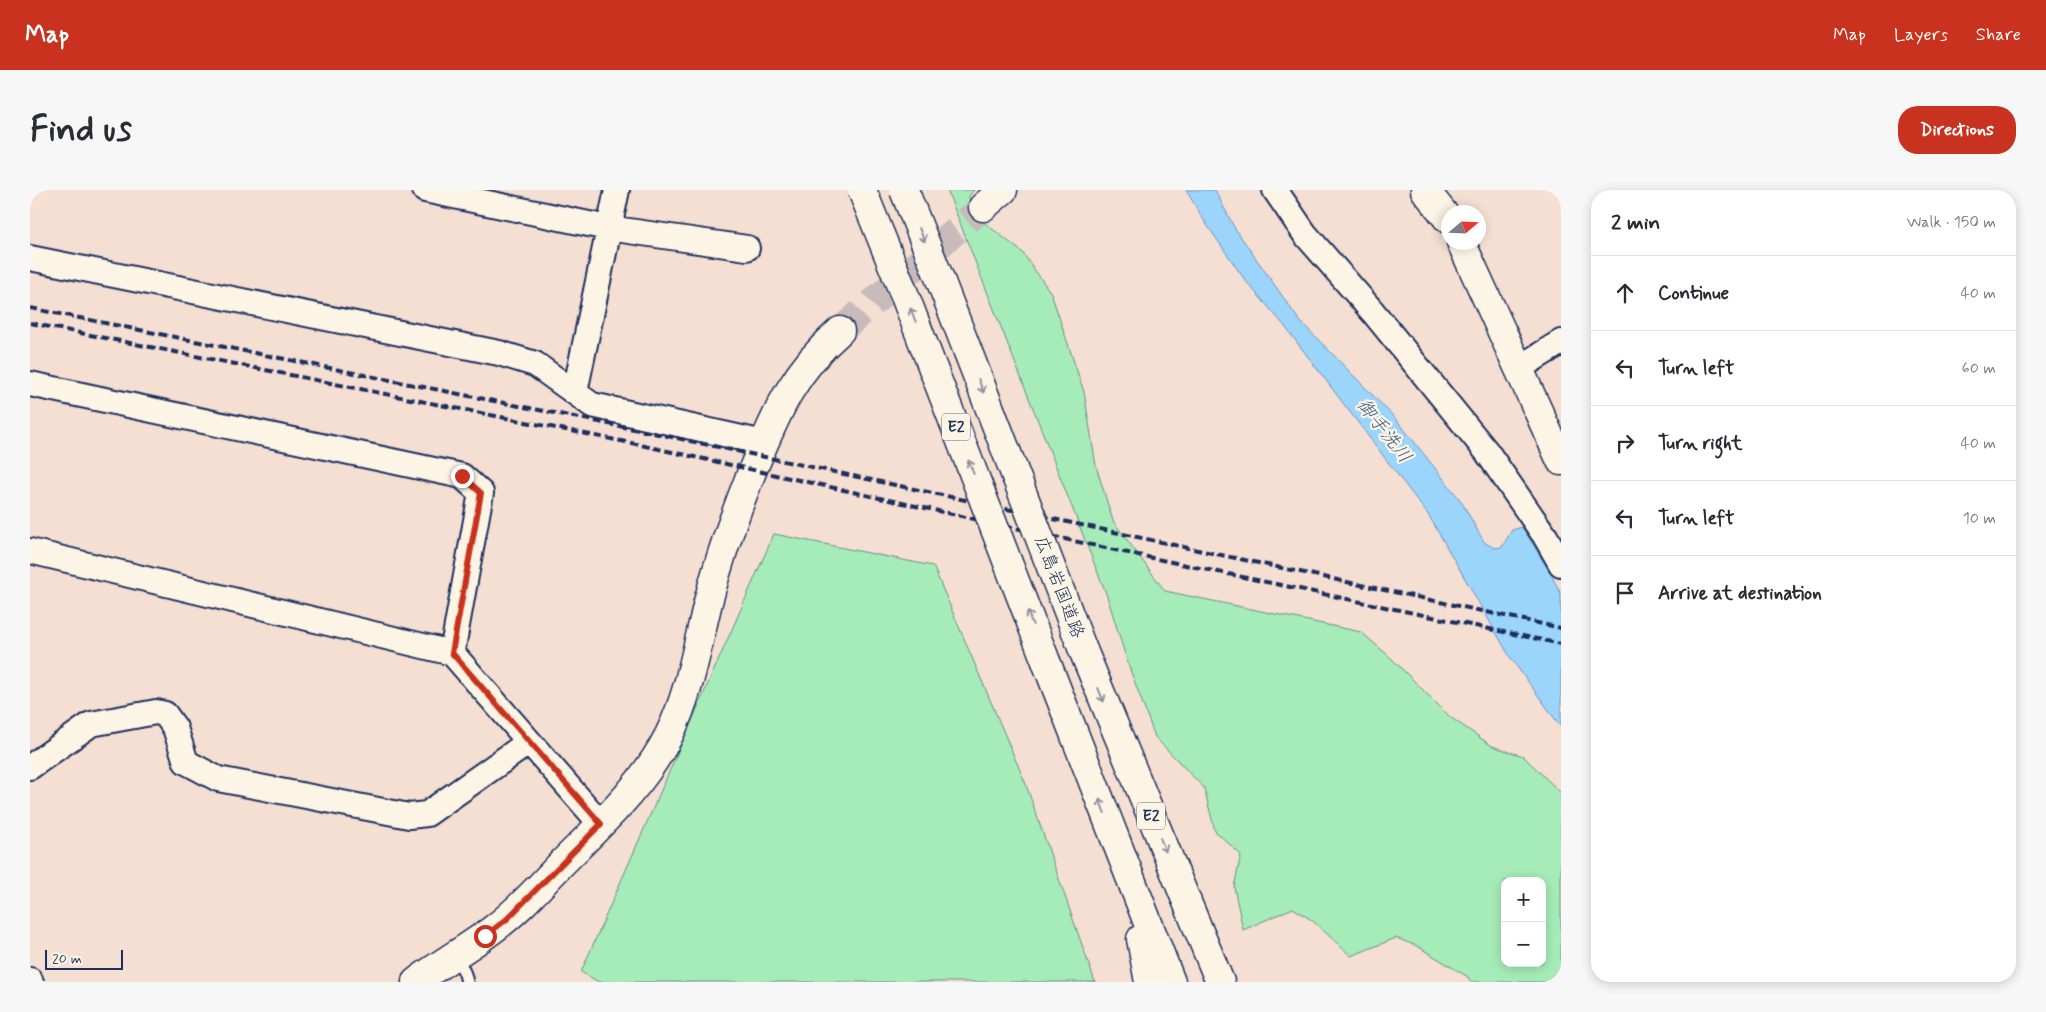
<!DOCTYPE html>
<meta charset="utf-8">
<style>
:root{--surface:#fff;--page:#f7f7f7;--text:#2b2b33;--muted:#7c7c81;--line:#e1e1e2;--accent:#c8321e}
body{margin:0;font-family:Mynerve,"Klee One",sans-serif;background:var(--page);color:var(--text)}
.controls{position:absolute;right:15px;bottom:15px;display:grid;overflow:hidden;border-radius:10px;box-shadow:0 2px 12px #0003}
.controls button{width:45px;height:45px;display:grid;place-items:center;padding:0;border:0;border-bottom:1px solid var(--line);background:var(--surface);color:var(--text);font:25px sans-serif}
.compass{position:absolute;left:1411px;top:15px;width:45px;height:45px;border-radius:50%;background:var(--surface);box-shadow:0 2px 12px #0003;rotate:71deg}
.scale{position:absolute;left:15px;bottom:12px;width:78px;box-sizing:border-box;padding-left:5px;border:2px solid #1b2f5e;border-top:0;font-size:14px;line-height:18px;white-space:nowrap;color:#1b2f5e;-webkit-text-stroke:4px #fcf5e5;paint-order:stroke}
.stop{position:absolute;width:15px;height:15px;margin:-11px;border:4px solid #c8321e;border-radius:50%;background:#fff}
.stop.end{background:#c8321e;border-color:#fff;box-shadow:0 1px 5px #0008}
.list{margin:0;padding:0;list-style:none}
h2{display:flex;justify-content:space-between;align-items:center;height:65px;margin:0;padding:0 20px;font-size:21px}
h2 small{font-size:16px;font-weight:400;color:var(--muted)}
.list li{display:grid;grid-template-columns:32px 1fr auto;gap:15px;align-items:center;box-sizing:border-box;height:75px;padding:0 20px;border-top:1px solid var(--line)}
.list b{display:block;font-size:19px;white-space:nowrap}
.list em{font-size:16px;font-style:normal;color:var(--muted)}
.icon{flex:none;width:28px;height:28px;fill:none;stroke:currentColor;stroke-width:2;stroke-linecap:round;stroke-linejoin:round}
.map{position:relative;flex:none;width:1531px;height:792px;overflow:hidden;border-radius:20px}
header{display:flex;align-items:center;gap:30px;box-sizing:border-box;height:70px;padding:0 25px;background:var(--accent);color:#fff}
header strong{font-size:24px}
nav{display:flex;gap:28px;margin-inline-start:auto;font-size:18px}
.intro{display:flex;align-items:center;justify-content:space-between;box-sizing:border-box;height:120px;padding:0 30px}
h1{margin:0;font-size:35px}
.button{padding:12px 22px;border-radius:20px;background:var(--accent);color:#fff;font-size:18px;font-weight:700}
main{display:flex;gap:30px;padding:0 30px}
aside{flex:1;background:var(--surface);border-radius:20px;box-shadow:0 2px 12px #0003}
.map>svg:first-child{display:block}
</style>
<header>
<strong>Map</strong>
<nav><a>Map</a><a>Layers</a><a>Share</a></nav>
</header>
<div class="intro"><h1>Find us</h1><a class="button">Directions</a></div>
<main>
<div class="map">
<svg width="1531" height="792" viewBox="0 0 1531 792">
<rect width="100%" height="100%" fill="#f5ded2"/>
<filter id="ink" filterUnits="userSpaceOnUse"><feTurbulence type="fractalNoise" baseFrequency=".02" numOctaves="2"/><feDisplacementMap in="SourceGraphic" scale="10" xChannelSelector="R" yChannelSelector="G"/><feConvolveMatrix kernelMatrix="1 2 1 2 8 2 1 2 1" color-interpolation-filters="sRGB"/></filter>
<g filter="url(#ink)">
<!-- green -->
<path fill="#a6ecb9" stroke="#608e8c" fill-rule="evenodd" d="M917,0H944L939,6L942,23L992,62L1021,103L1054,202L1066,276L1083,331L1135,401L1331,442L1361,468L1420,527L1462,556L1493,566L1531,603V792H1441L1438,787L1387,756L1366,748L1321,766L1283,731L1263,718L1213,740L1204,697L1211,665L1185,641L1174,598L1125,547L1098,474L1077,406ZM1475,691H1512V773H1475Z
M744,344L903,376L995,592L1065,792H569L551,782Z"/>
<!-- water -->
<path fill="#9cd5fc" stroke="#6893bd" d="M1156,0H1185L1204,37L1269,130L1366,229L1431,311L1454,352L1464,358L1472,357L1482,340L1492,337L1517,377L1531,404V537L1480,467L1399,326L1253,134L1215,90L1175,32Z"/>
<g fill="none" stroke-linecap="round" stroke-linejoin="round">
<!-- tertiary-tunnel -->
<path stroke="#c9bbbb" stroke-width="28" stroke-dasharray="28 14" stroke-linecap="butt" d="M810,141L953,17"/>
<!-- service casing -->
<g stroke="#1b2f5e" stroke-width="15">
<path id="service" d="M426,764L435,784L437,792"/>
</g>
<!-- minor casing -->
<g stroke="#1b2f5e" stroke-width="28">
<path id="minor" d="M395,0L578,38L717,58
M1245,0L1275,44L1343,122L1457,262L1515,346L1531,374
M0,68L469,163L505,174L562,215L734,253
M1489,178L1531,152
M0,194L432,286L451,303L422,463
M545,202L587,0
M0,361L422,463L571,634
M0,577L61,534L126,522L135,524L145,538L156,572L188,589L379,626L397,624L499,552
M0,790L1,792"/>
</g>
<!-- tertiary casing -->
<g stroke="#1b2f5e" stroke-width="31">
<path id="tertiary" d="M1395,0L1418,29
M953,17L973,0
M1431,52L1531,271
M386,792C412,772 440,757 466,737C490,719 511,695 532,673C571,634 612,597 638,547C659,506 667,457 678,412C690,366 705,323 723,279C747,222 762,183 810,141"/>
</g>
<!-- motorway casing -->
<g stroke="#1b2f5e" stroke-width="31">
<path id="motorway" d="M1053,460L1190,792
M1017,474L1141,792
M1111,749L1119,792"/>
</g>
<!-- service -->
<use href="#service" stroke="#fcf5e5" stroke-width="11"/>
<!-- minor -->
<use href="#minor" stroke="#fcf5e5" stroke-width="24"/>
<!-- tertiary -->
<use href="#tertiary" stroke="#fcf5e5" stroke-width="28"/>
<!-- motorway -->
<use href="#motorway" stroke="#fcf5e5" stroke-width="28"/>
<!-- rail -->
<path stroke="#1b2f5e" stroke-width="4" stroke-dasharray="8 4" stroke-linecap="butt" d="M0,118L609,240L1531,438
M0,133L606,254L1089,361L1531,454"/>
<!-- motorway-bridge casing -->
<g stroke="#1b2f5e" stroke-width="31" stroke-linecap="butt">
<path id="motorway-bridge" d="M832,0L875,106L1017,474
M874,0L911,92L1053,460"/>
</g>
<!-- motorway-bridge -->
<use href="#motorway-bridge" stroke="#fcf5e5" stroke-width="28"/>
</g>
<!-- one-way arrows -->
<defs><path id="oneway-shaft" d="M-6 0H5M1.5-3L5.5 0L1.5 3" fill="none" stroke-width="1.6" stroke-linecap="round" stroke-linejoin="round" transform="scale(1.25)"/></defs>
<g stroke="#8c92a2">
<use href="#oneway-shaft" transform="translate(892 45) rotate(68)"/>
<use href="#oneway-shaft" transform="translate(883 125) rotate(-111)"/>
<use href="#oneway-shaft" transform="translate(951 196) rotate(69)"/>
<use href="#oneway-shaft" transform="translate(941 277) rotate(-111)"/>
<use href="#oneway-shaft" transform="translate(1000 428) rotate(-111)"/>
<use href="#oneway-shaft" transform="translate(1071 505) rotate(68)"/>
<use href="#oneway-shaft" transform="translate(1072 616) rotate(-111)"/>
<use href="#oneway-shaft" transform="translate(1133 655) rotate(68)"/>
</g>
</g>
<g fill="none" stroke-linecap="round" stroke-linejoin="round" filter="url(#ink)">
<!-- route -->
<path stroke="#c8321e" stroke-width="6" d="M432,286L451,303L422,463L571,634L477,729L455,746"/>
</g>
<g text-anchor="middle" dominant-baseline="central" stroke-width="4.5" stroke-linejoin="round" paint-order="stroke">
<!-- shield labels -->
<g fill="#fcf5e5" stroke="#5e6a86" stroke-width="1">
<rect x="912" y="223.5" width="28" height="27" rx="4"/>
<rect x="1107" y="612.5" width="28" height="27" rx="4"/>
</g>
<g font-size="16" font-weight="bold" fill="#1b2f5e">
<text x="926" y="237">E2</text>
<text x="1121" y="626">E2</text>
</g>
<!-- street labels -->
<g font-size="18" fill="#1b2f5e" stroke="#fcf5e5">
<text transform="translate(1029 397) rotate(69)">広島岩国道路</text>
</g>
<!-- water labels -->
<g font-size="19" font-style="italic" fill="#3b5886" stroke="#fcf5e5">
<text transform="translate(1354 241) rotate(52)">御手洗川</text>
</g>
</g>
</svg>
<div class="controls">
<button>+</button>
<button>−</button>
</div>
<svg class="compass" viewBox="-18 -18 36 36"><path d="M0-13l5 13h-10z" fill="#e53935"/><path d="M0 13l5-13h-10z" fill="#7c7c81"/></svg>
<div class="scale">20 m</div>
<div class="stop" style="left:455px;top:746px"></div>
<div class="stop end" style="left:432px;top:286px"></div>
</div>
<aside>
<h2>2 min<small>Walk · 150 m</small></h2>
<ul class="list">
<li><svg class="icon" aria-label="ahead" viewBox="0 0 24 24"><path d="M12 20V5M6 11l6-6 6 6"/></svg><div><b>Continue</b></div><em>40 m</em></li>
<li><svg class="icon" aria-label="left" viewBox="0 0 24 24"><path d="M17 20v-9H6M10 6l-5 5 5 5"/></svg><div><b>Turn left</b></div><em>60 m</em></li>
<li><svg class="icon" aria-label="right" viewBox="0 0 24 24"><path d="M7 20v-9h11M14 6l5 5-5 5"/></svg><div><b>Turn right</b></div><em>40 m</em></li>
<li><svg class="icon" aria-label="left" viewBox="0 0 24 24"><path d="M17 20v-9H6M10 6l-5 5 5 5"/></svg><div><b>Turn left</b></div><em>10 m</em></li>
<li><svg class="icon" aria-label="arrive" viewBox="0 0 24 24"><path d="M6 21V4h12l-3 4 3 4H6"/></svg><div><b>Arrive at destination</b></div></li>
</ul>
</aside>
</main>
